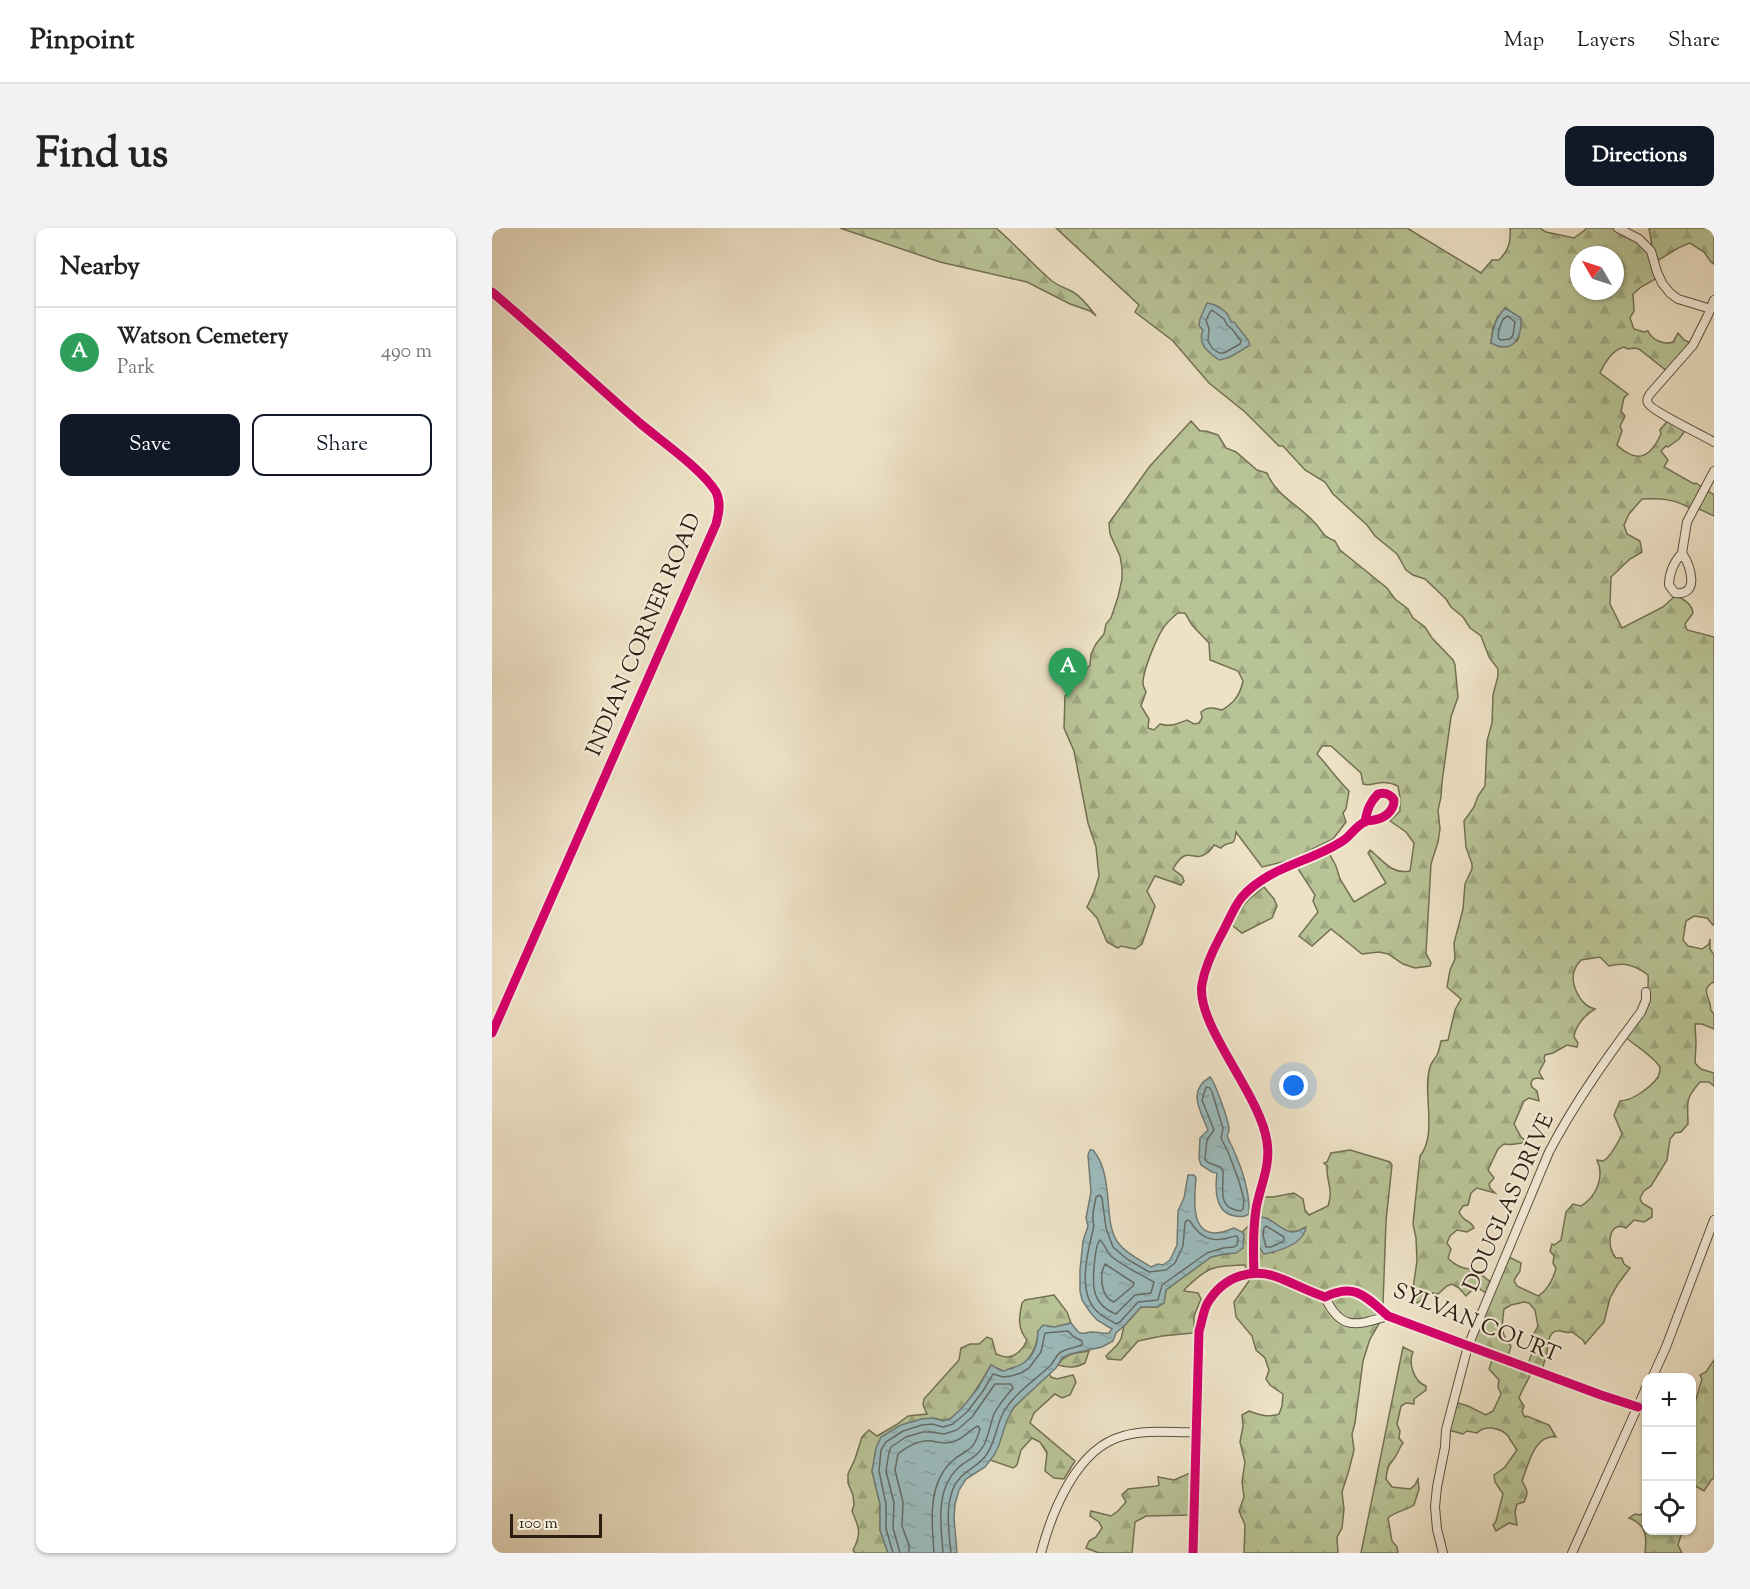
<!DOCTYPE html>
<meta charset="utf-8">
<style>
:root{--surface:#fff;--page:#f2f2f2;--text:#222;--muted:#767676;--line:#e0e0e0;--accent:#111827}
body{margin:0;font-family:"Sorts Mill Goudy",serif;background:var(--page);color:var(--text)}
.controls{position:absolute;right:18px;bottom:18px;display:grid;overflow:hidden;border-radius:12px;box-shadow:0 2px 4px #0004}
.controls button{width:54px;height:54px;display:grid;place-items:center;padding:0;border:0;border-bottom:2px solid var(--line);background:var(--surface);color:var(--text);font:30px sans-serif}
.compass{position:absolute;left:1078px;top:18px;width:54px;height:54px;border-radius:50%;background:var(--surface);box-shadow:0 2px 4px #0004;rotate:309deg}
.scale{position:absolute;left:18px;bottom:15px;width:92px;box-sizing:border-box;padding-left:6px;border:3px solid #2d1c10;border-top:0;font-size:16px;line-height:21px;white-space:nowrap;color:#2d1c10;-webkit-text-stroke:4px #f4ecda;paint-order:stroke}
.you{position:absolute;left:802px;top:858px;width:21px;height:21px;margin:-15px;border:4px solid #fff;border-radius:50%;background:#1a73e8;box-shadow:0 0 0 9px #1a73e833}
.badge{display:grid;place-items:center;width:39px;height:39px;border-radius:50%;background:var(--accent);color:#fff;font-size:20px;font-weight:700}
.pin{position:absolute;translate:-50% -50px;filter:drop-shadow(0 2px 3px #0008)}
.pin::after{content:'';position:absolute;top:32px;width:21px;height:18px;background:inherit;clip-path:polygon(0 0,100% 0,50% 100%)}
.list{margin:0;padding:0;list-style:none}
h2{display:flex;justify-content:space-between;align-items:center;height:78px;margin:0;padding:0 24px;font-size:26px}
h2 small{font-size:20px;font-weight:400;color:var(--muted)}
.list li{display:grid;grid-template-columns:39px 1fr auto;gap:18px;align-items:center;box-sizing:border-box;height:90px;padding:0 24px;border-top:2px solid var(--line)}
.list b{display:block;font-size:22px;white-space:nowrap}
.list p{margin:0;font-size:20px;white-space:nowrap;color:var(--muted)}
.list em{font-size:20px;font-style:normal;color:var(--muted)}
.actions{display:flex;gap:12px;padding:18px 24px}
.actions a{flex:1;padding:14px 0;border:2px solid var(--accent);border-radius:12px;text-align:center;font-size:21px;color:var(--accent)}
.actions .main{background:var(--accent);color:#fff}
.icon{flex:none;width:33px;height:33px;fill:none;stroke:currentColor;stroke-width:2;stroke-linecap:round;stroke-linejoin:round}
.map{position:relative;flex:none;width:1222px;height:1325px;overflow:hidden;border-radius:12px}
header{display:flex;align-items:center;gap:36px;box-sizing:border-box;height:84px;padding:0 30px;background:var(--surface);border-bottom:2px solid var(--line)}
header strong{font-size:28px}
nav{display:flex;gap:33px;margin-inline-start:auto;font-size:21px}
.intro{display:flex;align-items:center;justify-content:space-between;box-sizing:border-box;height:144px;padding:0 36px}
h1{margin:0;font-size:42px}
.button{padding:15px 27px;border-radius:12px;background:var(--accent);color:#fff;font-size:21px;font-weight:700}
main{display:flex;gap:36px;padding:0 36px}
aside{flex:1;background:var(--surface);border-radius:12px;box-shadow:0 2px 4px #0004}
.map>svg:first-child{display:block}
</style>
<header>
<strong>Pinpoint</strong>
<nav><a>Map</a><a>Layers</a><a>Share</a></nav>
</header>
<div class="intro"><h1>Find us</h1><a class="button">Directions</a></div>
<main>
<aside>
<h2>Nearby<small></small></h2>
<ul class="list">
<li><span class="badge" style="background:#2e9e5b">A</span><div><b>Watson Cemetery</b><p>Park</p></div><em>490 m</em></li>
</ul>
<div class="actions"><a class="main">Save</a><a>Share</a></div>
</aside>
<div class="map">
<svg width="1222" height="1325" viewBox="0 0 1222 1325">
<defs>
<pattern id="forest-firs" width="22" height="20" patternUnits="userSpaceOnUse" patternTransform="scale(1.5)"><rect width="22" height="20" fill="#b8c396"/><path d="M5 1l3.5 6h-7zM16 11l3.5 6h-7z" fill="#9ea780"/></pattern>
<pattern id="water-ripples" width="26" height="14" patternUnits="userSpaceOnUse" patternTransform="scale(1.5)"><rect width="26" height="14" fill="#9cbcbe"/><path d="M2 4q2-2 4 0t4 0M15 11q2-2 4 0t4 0" fill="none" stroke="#87a1a2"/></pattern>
</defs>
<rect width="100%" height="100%" fill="#eee2c6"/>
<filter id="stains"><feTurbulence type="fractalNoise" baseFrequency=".00333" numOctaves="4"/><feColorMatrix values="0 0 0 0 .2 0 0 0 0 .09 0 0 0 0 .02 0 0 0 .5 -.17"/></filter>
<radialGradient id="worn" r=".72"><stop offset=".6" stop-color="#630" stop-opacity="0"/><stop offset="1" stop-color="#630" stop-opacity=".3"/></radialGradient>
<!-- forest -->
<path fill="url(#forest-firs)" stroke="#727053" stroke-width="1.5" fill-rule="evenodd" d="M348,0H504C524,17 540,36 560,53C566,58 574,60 581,64C591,70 597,79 604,88L598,83L578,76L535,54L448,34Z
M564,0H915L989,45L1000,32H1007C1017,22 1019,13 1018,0H1048L1054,4L1082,10L1093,2L1094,0H1125L1156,22L1160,18L1157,0H1222V36L1219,34L1212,24L1198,15C1184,19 1175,28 1163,34L1167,49L1149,59L1141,66L1142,83L1138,90L1142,101L1152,104L1156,103C1160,112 1171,117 1181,114L1186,105L1192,112L1199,115L1176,144L1147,121L1142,120L1136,121L1132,119C1120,122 1113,134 1108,145L1136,166L1132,170L1129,183L1133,188L1128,198L1130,203L1125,217C1145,236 1158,230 1169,206L1168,202L1178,190L1195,200L1187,211L1176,219L1174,218L1169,223L1176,232L1172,239L1202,256L1204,255L1222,267V288L1203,279L1200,281C1182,271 1170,270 1150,271L1137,286L1132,297L1135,306L1148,313L1150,324L1138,331L1119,349L1118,376L1130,400L1171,379L1183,368C1191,370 1200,376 1201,385L1193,396L1195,402L1222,409V697H1221L1215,690L1202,688L1194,693L1191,712L1196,718L1210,721L1217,716L1218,711V721L1222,727V754C1210,760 1215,766 1218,776C1220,785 1216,779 1222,786V801L1210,796H1203L1204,815L1203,835L1209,841L1222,845V858L1217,854H1208C1192,872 1196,875 1196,896L1189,904L1183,905L1178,911L1175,932L1159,958L1152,963L1148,970L1150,975L1160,981V989L1152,994L1142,992L1134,1000C1116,992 1114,1020 1124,1030H1130L1132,1036L1138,1040L1126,1056L1118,1070L1112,1094L1093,1116L1091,1112L1080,1104C1073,1106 1071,1102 1065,1103C1056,1104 1056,1117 1055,1124C1054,1130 1051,1137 1050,1143L1040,1142C1037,1152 1031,1159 1027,1170L1032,1178L1030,1184L1033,1189L1035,1188L1057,1197L1064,1209C1042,1206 1036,1238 1030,1253C1035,1262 1037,1265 1032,1274L1025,1276L1023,1284L1025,1297L1017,1295L1004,1303L1001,1297L1004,1293L1011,1266L1003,1254L1002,1247L1013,1239L1025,1222L1017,1210V1209C1010,1200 993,1196 985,1205L975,1203L971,1206L956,1202L963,1174L976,1178L994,1187L1001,1183L1009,1166L1006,1159L1007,1152L997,1141L1001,1129L978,1119L998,1067L986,1060L979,1063L974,1068L967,1060L960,1056L955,1058L946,1066L940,1065L925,1075L919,1074L925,1033L924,1010L921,996L928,928C946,906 930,865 938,839C939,835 943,831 945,827C947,823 948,818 949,813L956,812L963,782L969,771L955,759L958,742L963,731L962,715L971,681L973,656L980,641V636L974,619L972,593L982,579L986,568L993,558L995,513L1000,495L1001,467L1006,448V441L997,429L989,408L978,400L971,389L959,379L954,371L933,351L921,347L914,342L905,326L883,308L875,297L841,266L833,254L813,242L791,218H787L753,184L717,155L681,113L643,84L647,77ZM1087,27H1123V63H1087ZM1006,88L1027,109L1025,113L999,115L1001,100ZM1108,729L1117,738C1132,734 1143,737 1156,747C1158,775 1148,786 1133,809C1144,818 1161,828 1168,839C1168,841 1167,847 1166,849C1159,859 1140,873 1128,873L1122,887L1130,906C1127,913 1117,931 1111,933C1109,933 1107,932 1105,932C1113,949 1104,969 1089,978L1081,976L1074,984L1069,1012L1062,1017L1060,1016L1058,1023L1062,1028L1061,1035L1064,1040C1062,1050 1055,1063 1046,1068L1025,1058L1022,1052L1028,1043L1029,1035L1017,1029L1003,1055L996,1052L982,1040C974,1043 962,1037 956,1030L959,1021L955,1015L958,1008L965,1002L975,1004L982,1000C979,992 971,994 967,984L971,978L976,977L979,965L985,960L1003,965L998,960L997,956L1002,950L996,942L1006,921L1012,916C1021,918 1027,914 1036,915L1029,909L1022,896L1032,873L1037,870L1047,873L1045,863L1040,859L1039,855L1041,851L1046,850L1051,851L1047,844L1053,833L1052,830L1053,827L1061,825L1075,817L1085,819L1086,815L1082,809C1083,798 1094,786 1103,781C1088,778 1077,755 1083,741C1084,737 1087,735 1089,732ZM1032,1074L1037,1075L1043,1082L1046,1098L1039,1111L1040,1125L1035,1139L1015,1131L1019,1118C1008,1107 1010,1095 1012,1081L1019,1077Z
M699,193L708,203H714L726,207L734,220L744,224L765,242L775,245C784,268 807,277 823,295C832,305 830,308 843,313L848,322L895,360L903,371L916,381L921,390L933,399L940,410L961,432L963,437L966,469L959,489L950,554L949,569L946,582L948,601L946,614L939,636L934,725L939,735L938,738L923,740L911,736L896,726L887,724L870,726L839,701L820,718L807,708L826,684L821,673L823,667L805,639L798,632L770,639L744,604C742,622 738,610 729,620L722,617C720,620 718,623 715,625C701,636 695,615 681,641L690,648L692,653L689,657L663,648L655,663L663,678L650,716L643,721L629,718L626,720L615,714L605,690L595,679L602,664L607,648L604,619L596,595L582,523L572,500L573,468L598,437L599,426L604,416L612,406L614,396L619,390L626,369L630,351V340L628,328L618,306L617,295L658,238ZM686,385H693L700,397L717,415L718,432L746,443L751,453C748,467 742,475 730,482C721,480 716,478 709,484L710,490L707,495L702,496L695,492C685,496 678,499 668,496L662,502L656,500L657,491L649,478L654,464C652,459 651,459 651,455C651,442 666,405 675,395C678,392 682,388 686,385ZM830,518H839L869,545L871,556C878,558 879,556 886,555C892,554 900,555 906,558L908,569V583L898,593L914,604L922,615L918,643C899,647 890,631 878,622L876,625L894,655L862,674L848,651L844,638L838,627L822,628L823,623L820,621L841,611L854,594L851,585L854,581L857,563C845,551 836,538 825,526Z
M772,659L782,671L785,678L780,690L750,705L740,697C748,679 756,671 772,659Z
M858,922L898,934L900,937L894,993L891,1077L888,1094L878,1111L871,1133L863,1195L860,1206L862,1222L857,1242L850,1264L852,1281L850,1300L845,1309L846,1325H752L753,1297L747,1283L752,1269L750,1254L753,1234L748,1214L751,1198L750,1187L757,1183C768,1187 777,1190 787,1186L790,1178L791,1166L778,1157L774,1151L777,1142L773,1130L764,1122L760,1108L744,1089L742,1074L757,1053L753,1037C722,1038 716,1038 693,1061L692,1063L706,1065L709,1071L702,1088V1103L700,1105L670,1108L646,1113L629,1132L616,1131L614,1128L625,1117L629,1111L632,1098L649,1079H665L672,1075L674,1062L719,1029L732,1026L744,1025L752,1006L750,1004L761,994L769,969H781L802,965L811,971L813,982L817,987L836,978C842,960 834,955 835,938L832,935L835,934L839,925ZM775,990C788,1000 798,1009 813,999L781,1025L768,1021C764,1004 767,1004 775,990Z
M562,1067L575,1084L579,1095L546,1103C546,1120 532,1146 512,1143C508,1142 502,1139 499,1137C491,1151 471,1187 455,1192C450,1193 446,1191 441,1190L380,1243L388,1276V1302L396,1325H363L361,1322C370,1306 367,1299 360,1283L362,1277L361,1267L356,1255V1246L363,1231L370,1209L377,1202L385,1208L404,1197L416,1188L435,1186L431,1177L432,1171L467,1132L469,1120L478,1116H487L495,1109L500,1111L504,1126C508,1127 511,1129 515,1129C524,1129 532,1120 535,1112C525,1100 527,1089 530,1075L533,1072Z
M911,1119L921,1124C916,1135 922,1154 934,1158V1162L922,1171V1176L914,1175L909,1178L905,1196L908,1203L907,1210L911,1215C909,1217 908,1220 906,1224C900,1237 896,1232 894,1251L900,1259L918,1261L923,1257L926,1251L927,1261L922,1277C913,1283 904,1283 896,1290L900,1313L905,1319L906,1325H869Z
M597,1123L593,1135C583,1140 577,1140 566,1137C573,1125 585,1125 597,1123Z
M1222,1132V1250L1219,1252L1212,1263L1200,1256V1181L1203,1175L1210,1151L1208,1147L1214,1144Z
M557,1146L559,1149L565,1151L581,1147L584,1154L578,1167L570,1170L563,1166L542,1185L538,1195L583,1233L572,1251L562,1250L553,1243L555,1225L548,1214L540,1210L529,1222L525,1237L521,1240L498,1232C507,1220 509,1206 514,1192C523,1173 542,1160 557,1146Z
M703,1243L699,1287L654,1288L643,1294L640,1325H607L594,1320L597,1313L604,1309L610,1300L607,1294L598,1288L599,1283L619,1288L626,1283L634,1274L630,1267L636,1261L665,1258L667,1257L666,1249L682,1252Z
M1154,1284V1302L1184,1303L1189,1307L1186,1317L1190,1325H1153C1155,1308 1155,1297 1137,1290L1143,1286L1148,1287Z"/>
<!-- water -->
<path fill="url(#water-ripples)" stroke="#707c78" stroke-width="1.5" d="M715,75C725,76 737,84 739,94H742L756,112L758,117C748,123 738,131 727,132C716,124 705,116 711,102L707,98L708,91Z
M1013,80L1029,90C1030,110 1021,127 999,115C1001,100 1003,91 1013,80Z
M718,849C723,854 737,894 737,901C737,908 734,904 736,910C737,914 741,919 742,923C751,943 758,964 757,986C752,989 749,989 743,988C723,985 723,961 725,945L720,944L709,937L707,931L708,910L716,902C708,882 695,863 718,849Z
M598,922H601C624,949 609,997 628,1017C636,1027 649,1032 659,1039L666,1036L671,1037L678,1032L685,1017L686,983L692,970L696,947H702L704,950C701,979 699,1019 742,1000L750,1004L752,1006L751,1020L744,1025L732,1026L719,1029L674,1062L672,1075L665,1079H649L632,1098L624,1105L621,1113L610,1119L578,1126L570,1130L564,1140L522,1179L515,1192L507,1217L502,1227L493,1239L474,1251L467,1262L463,1276L462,1290L465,1325H396L388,1302V1276L380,1243L384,1220L389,1209L409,1197L429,1191L441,1190L451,1193L458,1191L470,1180L486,1160L499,1137C502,1138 508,1143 512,1143C514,1143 515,1142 516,1141C536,1137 546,1124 546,1103L551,1097L563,1099L579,1095C590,1109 586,1105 601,1104C607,1104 611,1106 617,1105L620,1101L605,1092L598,1084L590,1072L588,1063V1042L591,1013L596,998L594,990L599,964L596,927Z
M770,989C788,993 793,1013 814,999C812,1016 787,1023 772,1026C764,1017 762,999 770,989Z"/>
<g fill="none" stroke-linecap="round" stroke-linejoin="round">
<!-- shore -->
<path stroke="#646c67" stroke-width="1.5" d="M720,82L732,91L735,97L740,101L749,113L748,116L732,125H727L720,120L716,113L717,101L714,92L718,84Z
M1016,88L1023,94L1021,107L1018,111L1008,112L1006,109L1007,101L1011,91Z
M714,859L718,860L720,864L731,900L729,910L736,924L747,953L752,972L751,981L749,983C724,981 732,960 731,943L728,939L715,934L713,931L715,912L722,902L710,872Z
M608,967L610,970L614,1000L621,1019L635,1031L657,1044L674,1042L683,1035L691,1018L693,995L695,992L698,993C705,1005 716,1014 730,1011C736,1011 739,1008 745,1008L746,1011L745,1017L742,1019L731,1020L715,1025L670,1057L666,1072L646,1074L628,1094L624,1096C619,1092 612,1090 608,1086C584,1068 595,1026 601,1002C603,996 600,993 601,988C601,982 603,975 604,969Z
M774,998L792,1009V1013L779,1019H774L771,1007L772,1000Z
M608,1012C613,1016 614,1023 619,1028C632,1039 648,1046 662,1054L659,1065L643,1067L624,1086C598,1076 600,1054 603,1030C604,1023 604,1017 608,1012Z
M613,1036L642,1055L641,1058L622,1074C609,1070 607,1047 613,1036Z
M401,1325L394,1301V1276L387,1243L389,1222L394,1214L411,1203L430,1197L440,1196L451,1199L461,1196L475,1184L491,1163L501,1146L511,1149L519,1148L529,1145L537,1140L549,1124L553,1105L576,1103L582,1109L590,1113V1117C583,1120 576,1120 569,1124C564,1127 562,1134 558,1138C541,1154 521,1166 510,1187C504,1200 503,1214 495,1226C485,1241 468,1243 461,1261C453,1281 457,1304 459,1325
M408,1325L401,1300L402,1275L394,1243L397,1224L399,1219L414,1209L431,1204H439L452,1206L465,1202L480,1189L503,1156H519L521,1160C514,1168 507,1176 502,1186C498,1196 497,1207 492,1217C484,1231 475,1231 465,1241C443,1262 449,1298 451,1325
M417,1325V1317L410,1298L411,1274L403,1242L406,1226C414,1219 428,1211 440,1213C449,1215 454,1216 463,1213C473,1210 478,1201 486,1198L488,1201C481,1227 473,1220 458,1235C435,1259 440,1295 442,1325"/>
<!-- minor casing -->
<g stroke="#5d4e3e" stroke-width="10">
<path id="minor" d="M1126,0L1147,11L1159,23L1165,44L1170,55L1178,65L1186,71L1219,81
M0,64C51,107 99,153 149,196C169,213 211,242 224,264C229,274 227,285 224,296L0,805
M1222,72L1216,87L1201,117L1158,166C1156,169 1154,171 1156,175C1158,182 1212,208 1222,214
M1190,325C1198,337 1209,368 1183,365L1177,357C1177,345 1182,334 1190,325Z
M1190,325L1195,294L1222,243
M762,1045C761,1023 761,1002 764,981C768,958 779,938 775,914C769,867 703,796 710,756C713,739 720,724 728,709C735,697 741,680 750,669C777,638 820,634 852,612C859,607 865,597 873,594C875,592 879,593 882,592C893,590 902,583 902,572C898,566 894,564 886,566C878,574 875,582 873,594
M833,1069C849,1104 865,1097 896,1088
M1160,1150L1174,1119L1222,992
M549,1325C560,1283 585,1220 631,1208C655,1201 681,1205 706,1204
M701,1325L707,1103C710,1094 711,1084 715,1076C731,1048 761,1038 790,1051C805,1057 818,1064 833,1069C863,1054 874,1069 896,1088L1109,1167L1146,1179
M951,1325L945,1301L943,1279L945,1259L953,1219L954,1202L976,1118L1057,924C1083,874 1115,829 1149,784L1154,772V764
M1080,1325L1154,1160"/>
</g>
<!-- minor -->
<use href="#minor" stroke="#f4ecda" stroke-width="8"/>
<!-- cycleway casing -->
<g stroke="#f4ecda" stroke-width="13">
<path id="cycleway" d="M0,64C51,107 99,153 149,196C169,213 211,242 224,264C229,274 227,285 224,296L0,805
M762,1045C761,1023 761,1002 764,981C768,958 779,938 775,914C769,867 703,796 710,756C713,739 720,724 728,709C735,697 741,680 750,669C777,638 820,634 852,612C859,607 865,597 873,594C875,592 879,593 882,592C893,590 902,583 902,572C898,566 894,564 886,566C878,574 875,582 873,594
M701,1325L707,1103C710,1094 711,1084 715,1076C731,1048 761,1038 790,1051C805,1057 818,1064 833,1069C863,1054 874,1069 896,1088L1109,1167L1146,1179"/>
</g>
<!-- cycleway -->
<use href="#cycleway" stroke="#d6006c" stroke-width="9"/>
</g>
<g text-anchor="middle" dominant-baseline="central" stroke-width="4.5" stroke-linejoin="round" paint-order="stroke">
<!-- street labels -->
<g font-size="22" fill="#2d1c10" stroke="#f4ecda">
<text transform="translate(153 407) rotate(-67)">INDIAN CORNER ROAD</text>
<text transform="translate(1018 975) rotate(-66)">DOUGLAS DRIVE</text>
<text transform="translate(984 1096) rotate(22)">SYLVAN COURT</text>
</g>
</g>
<rect width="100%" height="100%" filter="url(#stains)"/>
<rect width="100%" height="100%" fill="url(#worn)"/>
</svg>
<div class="controls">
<button>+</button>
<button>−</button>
<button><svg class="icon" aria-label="locate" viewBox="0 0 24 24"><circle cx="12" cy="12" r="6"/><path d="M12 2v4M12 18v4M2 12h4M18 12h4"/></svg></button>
</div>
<svg class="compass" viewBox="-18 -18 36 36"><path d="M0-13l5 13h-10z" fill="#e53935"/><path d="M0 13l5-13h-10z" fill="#767676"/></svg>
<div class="scale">100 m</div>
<div class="you"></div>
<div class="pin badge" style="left:576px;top:470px;background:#2e9e5b">A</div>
</div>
</main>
